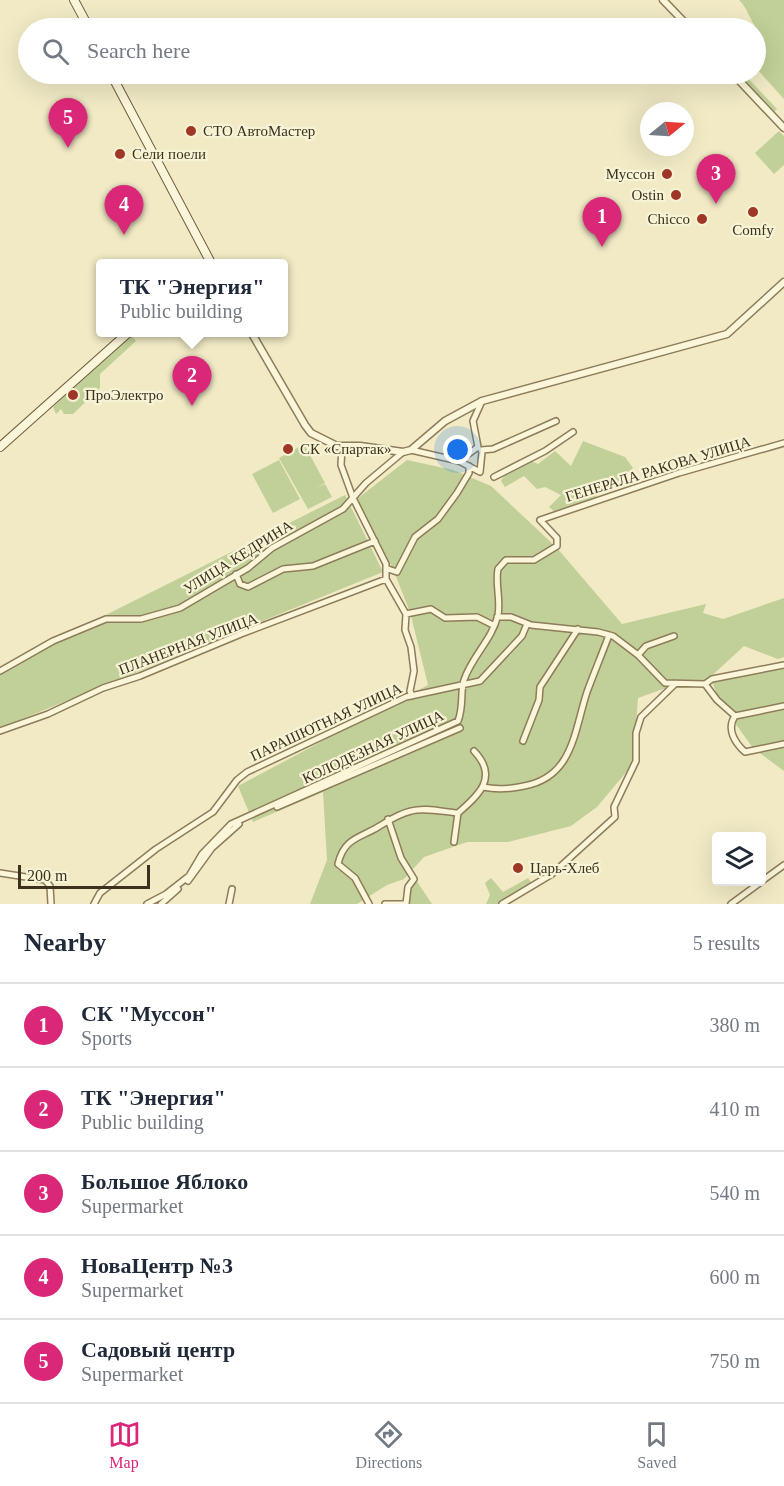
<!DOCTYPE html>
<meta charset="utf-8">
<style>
:root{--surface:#fff;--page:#f2f2f3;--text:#1f2937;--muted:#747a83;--line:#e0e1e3;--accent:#db2777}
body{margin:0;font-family:"Times New Roman",serif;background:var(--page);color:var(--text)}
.controls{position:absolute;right:18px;bottom:18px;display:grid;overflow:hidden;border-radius:6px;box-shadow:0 6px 24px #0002}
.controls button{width:54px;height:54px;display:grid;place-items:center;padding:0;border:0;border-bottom:2px solid var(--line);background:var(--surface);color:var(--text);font:30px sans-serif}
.compass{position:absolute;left:640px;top:102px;width:54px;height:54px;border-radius:50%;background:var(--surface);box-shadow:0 6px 24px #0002;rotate:72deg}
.scale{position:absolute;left:18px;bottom:15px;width:132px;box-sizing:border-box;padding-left:6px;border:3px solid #3c311f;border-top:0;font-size:16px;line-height:21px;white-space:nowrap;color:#3c311f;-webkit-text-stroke:4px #f7f3d5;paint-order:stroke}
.you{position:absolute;left:458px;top:450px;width:21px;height:21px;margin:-15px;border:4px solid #fff;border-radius:50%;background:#1a73e8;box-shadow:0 0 0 9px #1a73e833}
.badge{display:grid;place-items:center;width:39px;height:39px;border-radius:50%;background:var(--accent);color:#fff;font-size:20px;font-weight:700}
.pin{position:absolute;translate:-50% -50px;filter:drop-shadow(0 2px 3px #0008)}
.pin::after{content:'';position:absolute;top:32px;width:21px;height:18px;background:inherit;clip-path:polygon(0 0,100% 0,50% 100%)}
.popup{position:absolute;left:96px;top:259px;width:192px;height:78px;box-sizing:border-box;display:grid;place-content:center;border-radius:6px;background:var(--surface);filter:drop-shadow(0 2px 4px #0005);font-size:20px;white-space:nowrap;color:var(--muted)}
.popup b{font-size:22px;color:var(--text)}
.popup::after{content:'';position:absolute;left:50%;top:100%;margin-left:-12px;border:12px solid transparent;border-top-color:var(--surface)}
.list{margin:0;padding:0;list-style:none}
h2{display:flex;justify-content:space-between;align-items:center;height:78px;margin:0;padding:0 24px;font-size:26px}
h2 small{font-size:20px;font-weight:400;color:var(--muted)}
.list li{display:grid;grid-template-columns:39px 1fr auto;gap:18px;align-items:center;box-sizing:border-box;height:84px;padding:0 24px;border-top:2px solid var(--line)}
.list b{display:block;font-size:22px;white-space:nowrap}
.list p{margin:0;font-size:20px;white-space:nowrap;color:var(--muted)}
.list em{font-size:20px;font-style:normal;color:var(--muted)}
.icon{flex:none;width:33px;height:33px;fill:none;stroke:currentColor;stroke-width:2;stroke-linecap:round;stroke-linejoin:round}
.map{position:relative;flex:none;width:784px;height:904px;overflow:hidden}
.search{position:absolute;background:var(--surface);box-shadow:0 6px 24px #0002;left:18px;right:18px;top:18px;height:66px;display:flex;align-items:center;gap:15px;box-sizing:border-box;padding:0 21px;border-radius:33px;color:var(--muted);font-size:22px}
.sheet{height:498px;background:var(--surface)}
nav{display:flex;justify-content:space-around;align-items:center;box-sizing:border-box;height:84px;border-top:2px solid var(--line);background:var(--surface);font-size:16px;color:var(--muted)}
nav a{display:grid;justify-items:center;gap:3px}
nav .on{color:var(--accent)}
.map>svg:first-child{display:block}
</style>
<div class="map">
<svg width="784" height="904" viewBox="0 0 784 904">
<rect width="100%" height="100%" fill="#f1eac5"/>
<!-- green -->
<path fill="#c1d098" d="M739,0H784V99L756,68V28H753L755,26C749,18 748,9 739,0Z
M735,74H744L777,109L773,113Z
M779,131L784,136V165L774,174L755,153Z
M130,334L136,341L100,374V388L73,414H64L61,409L56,414L53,407Z
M583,441L625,457L633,468L614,485L606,487L590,502L556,513L549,507L561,495L545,487L537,489L524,476L505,487L501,481L504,476L531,461L538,464L555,451L571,466Z
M304,444L325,483L316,488L325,484L332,497L308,509L279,458Z
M279,460L300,499L273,513L252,474Z
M407,460L453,470L491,486L557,548L622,624L706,604L703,613L723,619L784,598V657L778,659L744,646L705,682L674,685L638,698L633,764L597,807L571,826L508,842H467L424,857L404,879L387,885L357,904H310L327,860L323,792L253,822L238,786L428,685L410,612L393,569L357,499Z
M345,495L383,572L0,728V668Z
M784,662V771L753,748L719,701L712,681Z
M491,878L503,892L528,878L532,883L497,904H486L490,895L485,883Z
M416,880L432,904H410L409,892Z"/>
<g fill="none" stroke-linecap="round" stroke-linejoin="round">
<!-- minor casing -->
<g stroke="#8d7c5a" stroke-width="8">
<path id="minor" d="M342,446L341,465L353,498L386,564V579L406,614L405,630L411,647L414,671L410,691L412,696
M411,450L459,461L480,472L482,452
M481,450L493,449L556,421
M449,457L467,455L478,447L473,421L482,401
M494,477L545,451L573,432
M388,569L397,572L415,537L438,519L457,493L469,473V466
M236,574L240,584L248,587L283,569L313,566L375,541
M406,614L431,609L445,618L477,617L493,625
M497,617H511L531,625L598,632L613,636L638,655L665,683L705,684L712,679L784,665
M638,655L646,646L674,636
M0,671L53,641L106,619H141L180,608L248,568L272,548L343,509L366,483L403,452
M705,684L717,700L735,716C726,729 735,743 745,752L784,744
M735,716L784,706
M0,731L48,714L103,688L140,676L241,634L386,579
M523,741L539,700L540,687L578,629
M483,787C497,790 510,789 524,786C573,777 574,732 587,692C594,673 602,654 609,635
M277,807L460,728
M388,819L401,858L414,879L408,887L406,904
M454,842L458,813C479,795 499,777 474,751
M0,873L45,880L50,886L51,904
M188,881L212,848L239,824
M762,881L784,865
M94,904L100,893L156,849L213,812L237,780L247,772L406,697L480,681L522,636L527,624
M147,904L166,894L189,876L202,854L231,824L458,721C464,706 460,691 464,680C472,656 492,640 498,615C501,600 495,584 498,569L506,560H534L557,546V538L540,520L679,473L784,443
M161,904L178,889
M229,904L232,889
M369,904L355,878L338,864C344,838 360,838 378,827C388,821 398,814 411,811C426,807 443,812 458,813
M385,904H405
M502,904L552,874L615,817L614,807L636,761V733L641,717L674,685
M731,904L761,882"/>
</g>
<!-- tertiary casing -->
<g stroke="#8d7c5a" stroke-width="9">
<path id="tertiary" d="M663,0L690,28
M733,74L784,128
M251,332L305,425L311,433L337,446H360L403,452L411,450L445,421L482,401L727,334L784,282"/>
</g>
<!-- secondary casing -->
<g stroke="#6f5d3d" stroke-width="10">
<path id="secondary" d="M74,0L89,28
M111,74L210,261L206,264
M0,447L129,332"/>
</g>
<!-- minor -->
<use href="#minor" stroke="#fbf5d9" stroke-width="5"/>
<!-- tertiary -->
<use href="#tertiary" stroke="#fbf5d9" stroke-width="6"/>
<!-- secondary -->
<use href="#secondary" stroke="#fbf5d9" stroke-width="8"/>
</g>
<!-- markers -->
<g fill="#9f3727" stroke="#f7f3d5" stroke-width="2">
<circle cx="191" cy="131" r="6"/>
<circle cx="120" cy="154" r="6"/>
<circle cx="667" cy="174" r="6"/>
<circle cx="676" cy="195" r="6"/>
<circle cx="753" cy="212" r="6"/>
<circle cx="702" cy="219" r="6"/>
<circle cx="73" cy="395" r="6"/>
<circle cx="288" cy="449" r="6"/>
<circle cx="518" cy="868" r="6"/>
</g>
<g text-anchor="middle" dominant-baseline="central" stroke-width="4.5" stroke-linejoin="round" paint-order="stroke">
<!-- poi labels -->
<g font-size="15" fill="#3c311f" stroke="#f7f3d5" text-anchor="start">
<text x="203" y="131">СТО АвтоМастер</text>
<text x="132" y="154">Сели поели</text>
<text x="655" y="174" text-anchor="end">Муссон</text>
<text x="664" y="195" text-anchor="end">Ostin</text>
<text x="690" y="219" text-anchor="end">Chicco</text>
<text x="753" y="230" text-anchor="middle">Comfy</text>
<text x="85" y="395">ПроЭлектро</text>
<text x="300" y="449">СК «Спартак»</text>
<text x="530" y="868">Царь-Хлеб</text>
</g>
<!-- street labels -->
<g font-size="15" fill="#3c311f" stroke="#f7f3d5">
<text transform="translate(658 469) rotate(-17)">ГЕНЕРАЛА РАКОВА УЛИЦА</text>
<text transform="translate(238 557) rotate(-32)">УЛИЦА КЕДРИНА</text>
<text transform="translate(188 644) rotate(-21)">ПЛАНЕРНАЯ УЛИЦА</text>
<text transform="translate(326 722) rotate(-25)">ПАРАШЮТНАЯ УЛИЦА</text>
<text transform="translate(373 747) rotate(-25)">КОЛОДЕЗНАЯ УЛИЦА</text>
</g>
</g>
</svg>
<div class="controls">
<button><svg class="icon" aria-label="layers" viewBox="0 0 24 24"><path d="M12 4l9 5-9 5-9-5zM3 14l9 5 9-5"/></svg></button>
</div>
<svg class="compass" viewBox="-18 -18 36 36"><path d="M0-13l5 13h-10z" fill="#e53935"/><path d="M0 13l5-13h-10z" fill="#747a83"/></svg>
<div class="scale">200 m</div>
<div class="you"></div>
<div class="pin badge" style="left:602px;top:247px">1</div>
<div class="pin badge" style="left:192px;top:406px">2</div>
<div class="popup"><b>ТК &quot;Энергия&quot;</b>Public building</div>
<div class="pin badge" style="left:716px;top:204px">3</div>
<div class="pin badge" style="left:124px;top:235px">4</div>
<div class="pin badge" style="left:68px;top:148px">5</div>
<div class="search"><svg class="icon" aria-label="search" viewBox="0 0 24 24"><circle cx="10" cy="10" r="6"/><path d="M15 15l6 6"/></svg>Search here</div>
</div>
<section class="sheet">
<h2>Nearby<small>5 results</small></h2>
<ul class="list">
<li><span class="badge">1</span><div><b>СК &quot;Муссон&quot;</b><p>Sports</p></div><em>380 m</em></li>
<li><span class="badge">2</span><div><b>ТК &quot;Энергия&quot;</b><p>Public building</p></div><em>410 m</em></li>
<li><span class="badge">3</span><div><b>Большое Яблоко</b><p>Supermarket</p></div><em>540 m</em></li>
<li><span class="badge">4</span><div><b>НоваЦентр №3</b><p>Supermarket</p></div><em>600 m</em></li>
<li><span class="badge">5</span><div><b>Садовый центр</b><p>Supermarket</p></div><em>750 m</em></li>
</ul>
</section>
<nav>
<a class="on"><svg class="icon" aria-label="map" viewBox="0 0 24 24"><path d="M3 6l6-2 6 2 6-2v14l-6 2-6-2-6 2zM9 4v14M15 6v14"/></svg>Map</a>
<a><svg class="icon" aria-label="directions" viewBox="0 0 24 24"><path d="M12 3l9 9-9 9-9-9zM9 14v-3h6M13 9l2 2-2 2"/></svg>Directions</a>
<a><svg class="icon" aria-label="saved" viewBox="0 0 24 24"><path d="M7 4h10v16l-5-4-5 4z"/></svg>Saved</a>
</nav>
